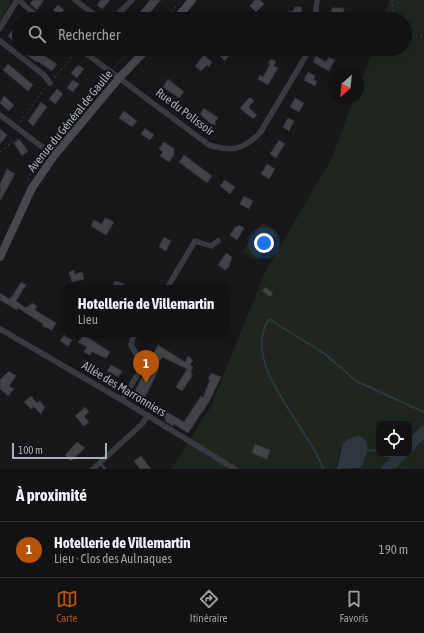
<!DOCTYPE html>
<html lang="fr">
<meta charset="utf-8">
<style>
:root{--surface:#121214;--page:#1f2022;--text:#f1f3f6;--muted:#9c9ea0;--line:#313234;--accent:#b45309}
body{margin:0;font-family:"Asap Condensed",sans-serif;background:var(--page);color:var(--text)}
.controls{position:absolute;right:12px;bottom:12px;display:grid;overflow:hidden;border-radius:8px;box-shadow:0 4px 16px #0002}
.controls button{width:36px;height:36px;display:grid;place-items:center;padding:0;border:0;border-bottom:1px solid var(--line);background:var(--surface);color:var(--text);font:20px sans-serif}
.compass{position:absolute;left:328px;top:68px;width:36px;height:36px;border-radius:50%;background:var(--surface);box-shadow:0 4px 16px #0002;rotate:207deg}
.scale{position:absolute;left:12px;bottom:10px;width:95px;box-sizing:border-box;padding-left:4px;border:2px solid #abb0ba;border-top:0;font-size:11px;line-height:14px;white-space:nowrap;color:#abb0ba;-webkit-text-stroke:3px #131316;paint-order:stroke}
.you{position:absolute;left:264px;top:243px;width:14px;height:14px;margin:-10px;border:3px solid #fff;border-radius:50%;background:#1a73e8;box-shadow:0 0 0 6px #1a73e833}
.badge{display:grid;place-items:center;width:26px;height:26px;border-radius:50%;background:var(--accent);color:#fff;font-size:13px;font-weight:700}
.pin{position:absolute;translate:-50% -33px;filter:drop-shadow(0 1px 2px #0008)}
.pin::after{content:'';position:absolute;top:21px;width:14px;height:12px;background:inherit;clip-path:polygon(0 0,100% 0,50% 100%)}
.popup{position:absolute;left:63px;top:285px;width:166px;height:52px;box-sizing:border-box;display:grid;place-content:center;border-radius:8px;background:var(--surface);filter:drop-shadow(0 1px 3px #0005);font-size:13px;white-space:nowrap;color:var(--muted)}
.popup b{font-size:15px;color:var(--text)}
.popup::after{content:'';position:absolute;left:50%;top:100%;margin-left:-8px;border:8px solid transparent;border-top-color:var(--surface)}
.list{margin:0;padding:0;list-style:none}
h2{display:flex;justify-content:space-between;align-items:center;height:52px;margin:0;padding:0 16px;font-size:17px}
h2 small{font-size:13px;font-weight:400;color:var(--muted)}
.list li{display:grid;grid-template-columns:26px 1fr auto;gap:12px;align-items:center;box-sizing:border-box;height:56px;padding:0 16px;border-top:1px solid var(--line)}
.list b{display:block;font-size:15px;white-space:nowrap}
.list p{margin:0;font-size:13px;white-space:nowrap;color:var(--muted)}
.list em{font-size:13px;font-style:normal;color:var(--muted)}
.icon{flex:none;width:22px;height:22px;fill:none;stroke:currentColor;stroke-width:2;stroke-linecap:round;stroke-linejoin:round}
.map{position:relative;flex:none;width:424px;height:469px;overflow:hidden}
.search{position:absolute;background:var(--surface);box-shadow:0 4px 16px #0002;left:12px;right:12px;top:12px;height:44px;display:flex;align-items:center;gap:10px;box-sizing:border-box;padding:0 14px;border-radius:22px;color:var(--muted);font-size:15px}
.sheet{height:108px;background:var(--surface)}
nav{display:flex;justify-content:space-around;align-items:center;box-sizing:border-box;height:56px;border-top:1px solid var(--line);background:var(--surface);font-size:11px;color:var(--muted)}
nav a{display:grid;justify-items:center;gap:2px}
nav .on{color:var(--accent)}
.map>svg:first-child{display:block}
</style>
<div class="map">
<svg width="424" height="469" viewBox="0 0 424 469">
<rect width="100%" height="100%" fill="#18181b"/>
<!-- green -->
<path fill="#1e261f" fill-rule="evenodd" d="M0,0H8L10,3L8,11L0,22Z
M390,0H424V469H360L366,458L367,446L340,449L336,469H171L210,408L266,270L332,158L354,98H358V89L373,49H405V19H384ZM379,424H409V454H379Z
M263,222L277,232L257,261L243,251Z"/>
<!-- water -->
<path fill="#2e373e" d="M359,436C374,442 366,459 360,468L336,469C344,454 335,440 359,436Z"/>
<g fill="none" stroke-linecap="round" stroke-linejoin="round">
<!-- stream -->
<path stroke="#2e373e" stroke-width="2" d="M366,450L379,451
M323,469C310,428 239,364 269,319L325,354L356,381L424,412"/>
<!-- river -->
<path stroke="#2e373e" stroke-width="11" d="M409,447L424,431
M387,469L402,454"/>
</g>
<!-- building -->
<path fill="#424347" stroke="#323236" d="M33,0H44L37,10L30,4Z
M101,0H110L102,9L97,5Z
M150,0H161L146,17L140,12Z
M255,0H260L264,4L256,12L250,6Z
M58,5L64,10L60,15L53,10Z
M295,7H301L302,15L305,19L287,18L288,12L293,11Z
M332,8H344L343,19H330Z
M13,29L19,33V37L15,42L8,36Z
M30,49H34L57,64L52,71L37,61L36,62L26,54Z
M222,49H238L241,52L237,56L232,52L225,61L218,54Z
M204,55L212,62L209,67L207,65L201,71L195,66Z
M316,56L326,62L329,57L335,60L329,71L313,62Z
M271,59L276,61L274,66L278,68L268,85L258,79L260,75L263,77L270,64L268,63Z
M8,64L33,85L28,91L3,70Z
M78,65L84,69L77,78L71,73Z
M308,72L315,76L314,80L317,81L315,86L304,80Z
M168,79L184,92L179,98L163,87Z
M73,80L79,84L73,92L67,88Z
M57,89L63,94L55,104L49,99Z
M4,96L14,105L9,111L0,103Z
M250,97L254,101L249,106L250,109L257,115L253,119L240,108Z
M295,98L304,103L299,112L290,107Z
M41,102L47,107L33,126L28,121Z
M204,108L218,118L215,122L216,125L211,124L200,114Z
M124,111L137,121L132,127L119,118Z
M288,118L294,121L289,131L283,127Z
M145,128L154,135L150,140L141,134Z
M0,129L7,135L0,144Z
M19,139L28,151L22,156L14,143Z
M279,140L285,144L276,158L270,154Z
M164,142L174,149V155L169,162L160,156L163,152L159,149Z
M184,155L212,176L207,183L179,162Z
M267,164L275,169L269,179L261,174Z
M7,169L15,174L0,201V184Z
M225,180L235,187L230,194L220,186Z
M244,196L253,201L249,209L240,204Z
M105,218L114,222L106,235L91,226L94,220L102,224Z
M239,225L244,228L237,240L230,235L236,226L237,227Z
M164,237L171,241L166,251L159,247Z
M226,253L232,257L229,267L225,270L218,265Z
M74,270L75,274L82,272L84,279L72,282L69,272Z
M115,281L119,282L132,288H112Z
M21,282L26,285L16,301L26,308L32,303L37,306L35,310L56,323L52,330L42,326L43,324L18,308L17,310L0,300V293L9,299L11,298Z
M265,287L273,293L270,297L262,291Z
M64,335L72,340L68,346L60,341Z
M84,335L110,352L106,358L92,352L90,355L84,352L87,347L78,342Z
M158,345L185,362L188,356L193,360L190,365L193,367L191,371L192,376L182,391L176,387L187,369L162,357L156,368L159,369L144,399L184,422L201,396L203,398L210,379H208L211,373L221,377L209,402L188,433L174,424L173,426L165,421L166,419L131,399Z
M111,365L122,371L118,377L107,371Z
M9,371L16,376L9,386L14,389L8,396L0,389V380Z
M31,396L37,403L40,401L45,407L41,414L34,407L31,409L24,402Z
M85,407L89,412L84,416L89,422L84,426L75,416Z
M77,442L85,448L71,461L65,455Z
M255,444L270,450L267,459L252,453Z
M141,456L151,469H140L134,461Z"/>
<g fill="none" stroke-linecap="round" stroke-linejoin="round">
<!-- path -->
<path stroke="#3f4146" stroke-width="1" stroke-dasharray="2 3" stroke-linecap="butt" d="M392,0L393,19
M164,19L179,4
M405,35L424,37
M114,67L133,49
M54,78L75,53
M20,122L45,88
M49,143L106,75
M0,152L19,137
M28,180L42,154"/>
<!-- lane -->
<path stroke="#393a3f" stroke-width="2.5" d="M100,463L105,469"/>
<!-- street -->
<path stroke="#393a3f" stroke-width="5.5" d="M75,0L100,19
M21,2L40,19
M113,19L132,0
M315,19L317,0
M0,28L16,2
M0,41L44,75L50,83
M80,49L209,145C232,152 242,150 260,133L310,49
M0,115L54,156
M167,288L195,241L211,246L218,241
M0,329L122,400L235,469
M122,400L143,366L131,345L134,334
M93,469L142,424L148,415"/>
<!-- secondary -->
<path stroke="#48494f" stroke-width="8" d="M176,19L192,0
M0,257L32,188L54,156L120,77L147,49"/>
</g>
<g text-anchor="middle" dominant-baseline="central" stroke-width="4" stroke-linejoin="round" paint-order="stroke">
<!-- street labels -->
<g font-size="12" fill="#abb0ba" stroke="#131316">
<text transform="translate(185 112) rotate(37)">Rue du Polissoir</text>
<text transform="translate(70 121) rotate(-51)">Avenue du Général de Gaulle</text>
<text transform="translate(124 389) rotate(31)">Allée des Marronniers</text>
</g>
</g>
</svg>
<div class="controls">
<button><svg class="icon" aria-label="locate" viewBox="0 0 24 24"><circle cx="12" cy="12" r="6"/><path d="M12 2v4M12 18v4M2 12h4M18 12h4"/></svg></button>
</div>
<svg class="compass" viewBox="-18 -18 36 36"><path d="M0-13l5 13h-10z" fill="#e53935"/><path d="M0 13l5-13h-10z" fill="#9c9ea0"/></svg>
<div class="scale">100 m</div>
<div class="you"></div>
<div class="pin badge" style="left:146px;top:383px">1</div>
<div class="popup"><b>Hotellerie de Villemartin</b>Lieu</div>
<div class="search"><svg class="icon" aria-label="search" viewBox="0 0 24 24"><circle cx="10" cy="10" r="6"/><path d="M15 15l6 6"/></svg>Rechercher</div>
</div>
<section class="sheet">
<h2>À proximité<small></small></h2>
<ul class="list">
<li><span class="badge">1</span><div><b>Hotellerie de Villemartin</b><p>Lieu · Clos des Aulnaques</p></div><em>190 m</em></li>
</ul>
</section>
<nav>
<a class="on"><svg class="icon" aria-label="map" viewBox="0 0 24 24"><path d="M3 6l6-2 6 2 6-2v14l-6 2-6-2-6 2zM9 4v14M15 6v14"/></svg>Carte</a>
<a><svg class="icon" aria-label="directions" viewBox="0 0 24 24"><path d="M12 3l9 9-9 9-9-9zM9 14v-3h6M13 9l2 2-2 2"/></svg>Itinéraire</a>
<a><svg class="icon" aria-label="saved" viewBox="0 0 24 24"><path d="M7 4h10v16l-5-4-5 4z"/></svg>Favoris</a>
</nav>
